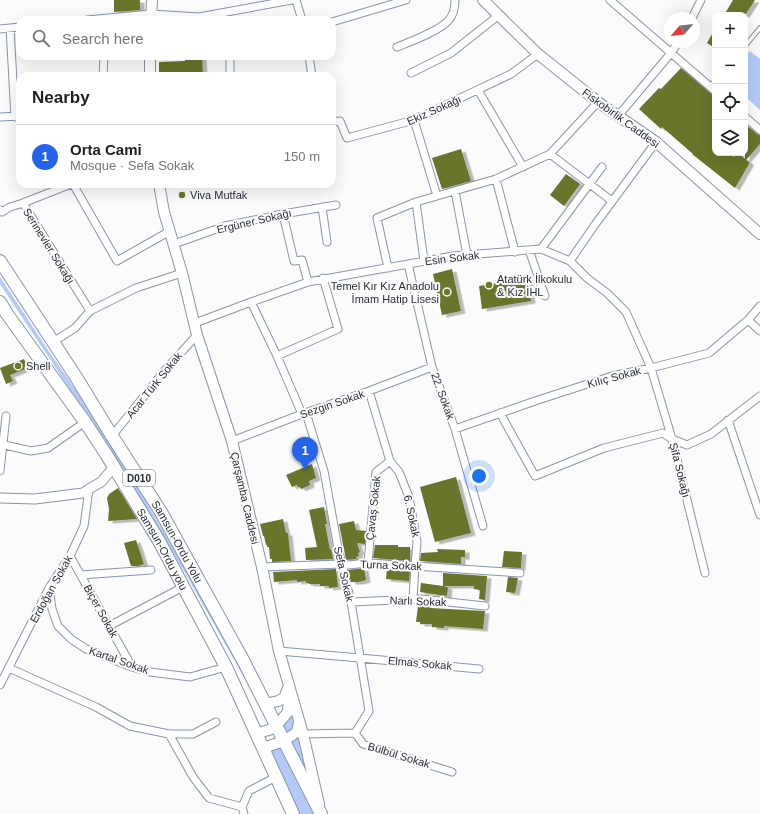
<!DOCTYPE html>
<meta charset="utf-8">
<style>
:root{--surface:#fff;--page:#f2f2f2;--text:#202124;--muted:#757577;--line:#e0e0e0;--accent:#2563eb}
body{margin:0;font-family:Helvetica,sans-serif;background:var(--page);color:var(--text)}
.controls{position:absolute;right:12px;top:12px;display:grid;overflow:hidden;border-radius:8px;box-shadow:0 4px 16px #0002}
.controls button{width:36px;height:36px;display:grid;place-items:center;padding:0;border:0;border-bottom:1px solid var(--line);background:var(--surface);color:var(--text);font:20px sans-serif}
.compass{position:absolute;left:664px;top:12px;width:36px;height:36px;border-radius:50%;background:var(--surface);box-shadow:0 4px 16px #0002;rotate:242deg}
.you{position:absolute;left:479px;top:476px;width:14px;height:14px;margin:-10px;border:3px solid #fff;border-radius:50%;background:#1a73e8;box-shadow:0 0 0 6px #1a73e833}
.badge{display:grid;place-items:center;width:26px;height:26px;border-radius:50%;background:var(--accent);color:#fff;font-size:13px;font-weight:700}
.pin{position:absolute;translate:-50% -33px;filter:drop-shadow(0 1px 2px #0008)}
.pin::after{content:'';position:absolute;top:21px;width:14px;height:12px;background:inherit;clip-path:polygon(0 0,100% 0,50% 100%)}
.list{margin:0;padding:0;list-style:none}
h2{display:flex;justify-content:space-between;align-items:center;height:52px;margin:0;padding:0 16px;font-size:17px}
h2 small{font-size:13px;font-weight:400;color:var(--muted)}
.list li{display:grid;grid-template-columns:26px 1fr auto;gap:12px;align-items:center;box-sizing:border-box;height:64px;padding:0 16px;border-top:1px solid var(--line)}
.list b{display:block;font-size:15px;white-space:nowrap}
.list p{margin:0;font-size:13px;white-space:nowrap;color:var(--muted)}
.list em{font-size:13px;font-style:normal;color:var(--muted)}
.icon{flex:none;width:22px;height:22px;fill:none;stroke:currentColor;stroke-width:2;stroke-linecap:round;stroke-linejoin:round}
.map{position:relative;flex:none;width:760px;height:814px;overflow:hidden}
.search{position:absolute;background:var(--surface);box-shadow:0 4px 16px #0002;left:16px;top:16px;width:320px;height:44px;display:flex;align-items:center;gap:10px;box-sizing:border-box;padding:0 14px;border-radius:12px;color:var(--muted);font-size:15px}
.panel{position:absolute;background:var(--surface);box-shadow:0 4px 16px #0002;left:16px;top:72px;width:320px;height:116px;border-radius:12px}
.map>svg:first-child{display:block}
</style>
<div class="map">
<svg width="760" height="814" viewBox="0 0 760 814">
<defs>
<filter id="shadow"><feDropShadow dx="4.5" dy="2.5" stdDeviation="0" flood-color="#0004"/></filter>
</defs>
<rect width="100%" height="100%" fill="#fbfbfb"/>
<!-- green -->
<path fill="#b5cbf7" d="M750,51L760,59V110L745,96V56Z
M0,277L48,350L107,435L174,549L265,710L263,711L185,573L120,466L81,406L0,284Z
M295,704L298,727L286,734L283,727Z
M301,736L310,780L291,741Z
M284,741L321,814H293L263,748Z"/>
<!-- building -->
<path fill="#67742a" filter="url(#shadow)" d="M114,0H140V10L114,12Z
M733,0H755L745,15H724Z
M715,29V48L707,43Z
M185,56H202L203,76H159V62L185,61Z
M681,68L715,97V153H729L734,157L738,153L745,159V124L757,134L760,135V144L746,160L749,162V164L735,188L692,154H693L662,127L661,129L639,109L659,88L661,89Z
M461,149L471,181L442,189L432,158Z
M566,174L580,184L564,206L550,195Z
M452,269L461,311L442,315L433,274Z
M528,278L531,301L482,309L479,286Z
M24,359L28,368L10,375L13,381L6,384L0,368Z
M312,464L316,478L309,481L310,485L301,489L300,487H298L297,485L292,487L286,475Z
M456,477L471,533L435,542L420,487Z
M118,488L137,519L108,521L109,509L107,498L109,494Z
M324,507L327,524H325L330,550L331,549L333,559L306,560L305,548L317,547L309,510Z
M283,519L286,533H288L291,561L272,562V559H270L269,547H267V545H266L264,536H263L260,524Z
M354,521L356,530L366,531L365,544L357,543L360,552L358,553L359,556L356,557L357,559L346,560L339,524Z
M136,540L144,564L138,566H131L124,543Z
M375,545H398V547H410V561L373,558Z
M437,549L465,550V557H461V564L420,561L421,553L438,552Z
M504,551L522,552L521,568L502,567Z
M364,568L366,580L359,582H351L348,570Z
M336,569L338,587L329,588V586H320V584H309V583H306V581L297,582V580L274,582L273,572Z
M387,569L410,571L409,581L386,579Z
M443,573L487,576L485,600L479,599L480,590L474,589V586H444L448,587L447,596L420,592L421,583L443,586Z
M508,577L518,578L515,593L506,592Z
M418,606H431L430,608L485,611L483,629L444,626V628L432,627V624H420V622H416Z"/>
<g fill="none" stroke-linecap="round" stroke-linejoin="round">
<!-- service casing -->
<g stroke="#8795b0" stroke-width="5.5">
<path id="service" d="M745,46L760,28
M710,86L715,81"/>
</g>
<!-- minor casing -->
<g stroke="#8795b0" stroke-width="9">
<path id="minor" d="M296,0L302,20
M610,0L715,91
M692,18L701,0
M87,20L151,14L199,17L292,0
M332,22L406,0
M10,28L15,117
M0,29L20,27
M397,47C412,41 437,32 448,21C453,16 455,7 455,0
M230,56V76
M309,56L312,76
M411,73L451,53L499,15
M103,76L104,56
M478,90L523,167
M618,116L671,53L678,42
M0,117L20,116
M745,117L760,130
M414,120L437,196
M332,122L340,121L347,138L414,120L511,74L538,54
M550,154L612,201
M496,179L515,252
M71,184L23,203L90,311
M73,184L117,261L170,231
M455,191L467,255
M416,202L424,261
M322,207L327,242
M0,210L2,212L10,207L23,203
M283,214L294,261L302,260L308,282
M174,244L225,226L283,214L336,205
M541,249L602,167
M529,250L545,296
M570,261L587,278L607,293L626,312L651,368L672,439L705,573
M408,264L432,367L455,429L483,526
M388,268L377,218L416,202L496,179L550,154L598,102
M251,302L277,356L302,414
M748,320L760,331
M195,323L251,302L308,282L347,275L453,256L541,249L570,261L594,226L656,142
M53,342L75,328L90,311L136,288L182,273
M277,356L338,329L323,278
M306,413L324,471L338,548L351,602L369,711L355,733
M500,413L535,476L604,448L663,433L672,439L687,445L711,434L760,396
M728,420L760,515
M455,429L535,401L612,376L651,368L709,353L748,320L760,306
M112,436L166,369L197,335
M232,441L302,414L369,391L432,367
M0,444L31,451L48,448L85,422
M390,461L399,472L409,497L417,542L415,565L413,599
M0,471L6,416
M70,556L132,667
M368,563L376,472L390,461L369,391
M262,567L341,564L348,565L368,563L520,573
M81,575L151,570
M49,588L52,609L58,626L71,639L86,649L132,667L150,672L190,677L226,667
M351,602L421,599L485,606
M109,626L183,587
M279,651L360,658L479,669
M9,668L96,707L130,726L169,734H193L216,722
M0,685L49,588L70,556L84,526L89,489
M169,734L193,777L209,798L242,807L244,814
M303,734L355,733L363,744L452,772
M242,807L249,791L276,777"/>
</g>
<!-- tertiary casing -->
<g stroke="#8795b0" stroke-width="11">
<path id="tertiary" d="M0,498L35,499L83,493L89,489L101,482L114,467"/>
</g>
<!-- secondary casing -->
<g stroke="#8795b0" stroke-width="12">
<path id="secondary" d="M483,0L538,54L598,102L656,142L760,234
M151,20L152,0
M150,76V56
M159,184L164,212L182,273L197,335L232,441L262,567L279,651L303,734L319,804
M265,704L278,701L284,698L288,688
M257,733L269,730L276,726L288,712L289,696
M263,748L284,741L297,732L299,722"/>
</g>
<!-- trunk casing -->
<g stroke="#8795b0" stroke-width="14">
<g id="trunk">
<path id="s1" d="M0,261L76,377L112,436L161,512L244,662L321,814"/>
<path id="s2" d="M0,302L7,314L85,422L106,454L159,541L226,667L293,814"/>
</g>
</g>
<!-- service -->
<use href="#service" stroke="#fff" stroke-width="3.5"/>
<!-- minor -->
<use href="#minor" stroke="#fff" stroke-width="7"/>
<!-- tertiary -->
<use href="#tertiary" stroke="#fff" stroke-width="9"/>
<!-- secondary -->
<use href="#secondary" stroke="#fff" stroke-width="10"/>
<!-- trunk -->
<use href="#trunk" stroke="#fff" stroke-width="12"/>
</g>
<!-- markers -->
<g fill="#6c7a28" stroke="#fbfbfb" stroke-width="1.5">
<circle cx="182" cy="195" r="4"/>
<circle cx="489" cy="285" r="4"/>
<circle cx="447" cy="292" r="4"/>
<circle cx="18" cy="366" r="4"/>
</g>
<g text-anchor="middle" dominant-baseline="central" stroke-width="4" stroke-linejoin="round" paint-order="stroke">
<!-- shield labels -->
<rect fill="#fbfbfb" stroke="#686c73" stroke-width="1" x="123" y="470" width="32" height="16" rx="3"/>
<g font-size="10" font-weight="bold" fill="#292f39">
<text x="139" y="478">D010</text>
</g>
<!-- street labels -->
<g font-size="11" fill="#292f39" stroke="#fbfbfb">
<text transform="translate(434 110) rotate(-24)">Ekiz Sokağı</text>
<text transform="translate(621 118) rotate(36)">Fiskobirlik Caddesi</text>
<text transform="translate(254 221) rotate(-13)">Ergüner Sokağı</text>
<text transform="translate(49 246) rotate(58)">Serinevler Sokağı</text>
<text transform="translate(452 258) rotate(-7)">Esin Sokak</text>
<text transform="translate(614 377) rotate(-15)">Kılıç Sokak</text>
<text transform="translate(154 385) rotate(-51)">Acar Türk Sokak</text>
<text transform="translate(443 396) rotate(70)">22. Sokak</text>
<text transform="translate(332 404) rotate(-19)">Sezgin Sokak</text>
<text transform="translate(680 470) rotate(76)">Şifa Sokağı</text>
<text transform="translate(245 498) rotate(77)">Çarşamba Caddesi</text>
<text transform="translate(373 508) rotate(-84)">Çavaş Sokak</text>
<text transform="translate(412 516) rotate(78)">6. Sokak</text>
<text stroke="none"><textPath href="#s1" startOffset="332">Samsun-Ordu Yolu</textPath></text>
<text stroke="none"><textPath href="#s2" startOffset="296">Samsun-Ordu yolu</textPath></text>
<text transform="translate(391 565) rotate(2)">Turna Sokak</text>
<text transform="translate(344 574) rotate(77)">Sefa Sokak</text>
<text transform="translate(51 589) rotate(-61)">Erdoğan Sokak</text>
<text transform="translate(418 601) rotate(2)">Narlı Sokak</text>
<text transform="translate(101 611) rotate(61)">Biçer Sokak</text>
<text transform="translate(119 660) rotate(19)">Kartal Sokak</text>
<text transform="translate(420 663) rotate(5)">Elmas Sokak</text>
<text transform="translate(399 755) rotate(17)">Bülbül Sokak</text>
</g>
<!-- poi labels -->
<g font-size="11" fill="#292f39" stroke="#fbfbfb" text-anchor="start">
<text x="190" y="195">Viva Mutfak</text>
<text x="497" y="279">Atatürk İlkokulu<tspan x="497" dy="13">&amp; Kız İHL</tspan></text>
<text x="439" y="286" text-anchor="end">Temel Kır Kız Anadolu<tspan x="439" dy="13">İmam Hatip Lisesi</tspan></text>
<text x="26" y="366">Shell</text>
</g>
</g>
</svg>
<div class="controls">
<button>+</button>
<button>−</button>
<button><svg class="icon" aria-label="locate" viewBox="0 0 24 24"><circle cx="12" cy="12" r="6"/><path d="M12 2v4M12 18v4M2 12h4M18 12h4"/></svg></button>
<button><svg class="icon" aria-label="layers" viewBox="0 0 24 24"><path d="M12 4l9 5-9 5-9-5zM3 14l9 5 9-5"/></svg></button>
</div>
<svg class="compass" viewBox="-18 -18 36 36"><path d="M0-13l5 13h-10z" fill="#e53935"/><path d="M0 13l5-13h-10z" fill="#757577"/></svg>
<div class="you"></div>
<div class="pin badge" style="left:305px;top:470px">1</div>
<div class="search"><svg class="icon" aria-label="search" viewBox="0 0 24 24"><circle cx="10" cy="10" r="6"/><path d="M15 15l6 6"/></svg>Search here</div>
<section class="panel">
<h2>Nearby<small></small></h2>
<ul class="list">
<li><span class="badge">1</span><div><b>Orta Cami</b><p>Mosque · Sefa Sokak</p></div><em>150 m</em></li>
</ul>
</section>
</div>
